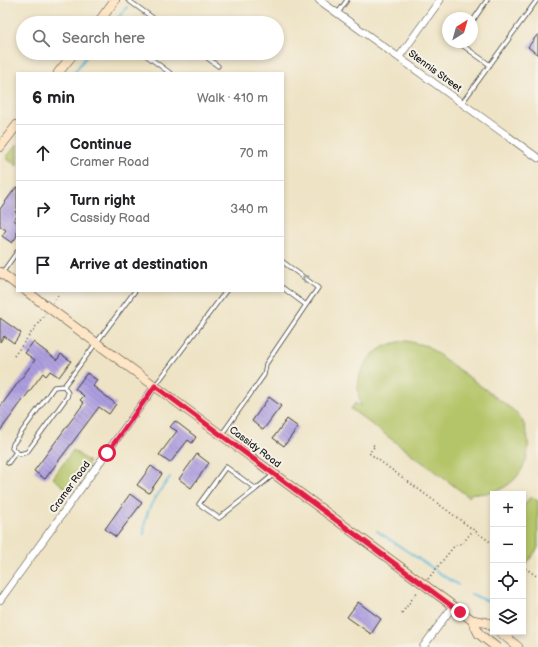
<!DOCTYPE html>
<meta charset="utf-8">
<style>
:root{--surface:#fff;--page:#f6f6f6;--text:#202124;--muted:#757577;--line:#e0e0e0}
body{margin:0;font-family:"Balsamiq Sans",sans-serif;background:var(--page);color:var(--text)}
.controls{position:absolute;right:12px;bottom:12px;display:grid;overflow:hidden;border-radius:0px;box-shadow:0 2px 6px #0003}
.controls button{width:36px;height:36px;display:grid;place-items:center;padding:0;border:0;border-bottom:1px solid var(--line);background:var(--surface);color:var(--text);font:20px sans-serif}
.compass{position:absolute;left:442px;top:12px;width:36px;height:36px;border-radius:50%;background:var(--surface);box-shadow:0 2px 6px #0003;rotate:37deg}
.stop{position:absolute;width:12px;height:12px;margin:-9px;border:3px solid #e11d48;border-radius:50%;background:#fff}
.stop.end{background:#e11d48;border-color:#fff;box-shadow:0 1px 4px #0008}
.list{margin:0;padding:0;list-style:none}
h2{display:flex;justify-content:space-between;align-items:center;height:52px;margin:0;padding:0 16px;font-size:17px}
h2 small{font-size:13px;font-weight:400;color:var(--muted)}
.list li{display:grid;grid-template-columns:26px 1fr auto;gap:12px;align-items:center;box-sizing:border-box;height:56px;padding:0 16px;border-top:1px solid var(--line)}
.list b{display:block;font-size:15px;white-space:nowrap}
.list p{margin:0;font-size:13px;white-space:nowrap;color:var(--muted)}
.list em{font-size:13px;font-style:normal;color:var(--muted)}
.icon{flex:none;width:22px;height:22px;fill:none;stroke:currentColor;stroke-width:2;stroke-linecap:round;stroke-linejoin:round}
.map{position:relative;flex:none;width:538px;height:647px;overflow:hidden}
.search{position:absolute;background:var(--surface);box-shadow:0 2px 6px #0003;left:16px;top:16px;width:268px;height:44px;display:flex;align-items:center;gap:10px;box-sizing:border-box;padding:0 14px;border-radius:22px;color:var(--muted);font-size:15px}
.panel{position:absolute;background:var(--surface);box-shadow:0 2px 6px #0003;left:16px;top:72px;width:268px;height:220px;border-radius:0px}
.map>svg:first-child{display:block}
</style>
<div class="map">
<svg width="538" height="647" viewBox="0 0 538 647">
<defs>
<pattern id="building-back-hatch" width="6" height="6" patternUnits="userSpaceOnUse"><rect width="6" height="6" fill="#ad9ee0"/><path d="M-1 5l2 2M0 0l6 6M5-1l2 2" fill="none" stroke="#8c80b5"/></pattern>
</defs>
<rect width="100%" height="100%" fill="#f7f3e8"/>
<filter id="ink" filterUnits="userSpaceOnUse"><feTurbulence type="fractalNoise" baseFrequency=".025" numOctaves="2"/><feDisplacementMap in="SourceGraphic" scale="8" xChannelSelector="R" yChannelSelector="G"/><feConvolveMatrix kernelMatrix="1 2 1 2 8 2 1 2 1" color-interpolation-filters="sRGB"/></filter>
<filter id="wash" filterUnits="userSpaceOnUse"><feTurbulence type="fractalNoise" baseFrequency=".012" numOctaves="4" result="noise"/><feDisplacementMap in="SourceGraphic" scale="16" xChannelSelector="R" yChannelSelector="G"/><feGaussianBlur stdDeviation="0.9" result="paint"/><feColorMatrix in="noise" values="0 0 0 0 0 0 0 0 0 0 0 0 0 0 0 0 0 1.4 0 .05"/><feComposite in="paint" operator="in"/></filter>
<g filter="url(#wash)">
<rect width="100%" height="100%" fill="#eee3c5"/>
<!-- garden -->
<path fill="#b4c467" stroke="#687042" d="M17,144V166L6,158Z
M407,341L427,346L513,410C518,415 523,420 525,427C538,463 510,499 472,493L469,497L351,409L355,403L361,406C350,373 371,343 407,341Z
M73,450L89,462L68,490L53,478Z
M531,496L538,501V548L525,566L523,565V507Z"/>
<g fill="none" stroke-linecap="round" stroke-linejoin="round">
<!-- stream -->
<path stroke="#58b8d7" stroke-width="2" d="M114,23L127,7
M74,73L89,53
M377,531L434,569
M144,534C144,510 156,496 170,477
M436,571L458,585
M471,594L485,600L493,602"/>
</g>
<g id="blocks">
<!-- building -->
<path fill="url(#building-back-hatch)" d="M538,34V55L528,47Z
M17,186V209L15,212L17,214V216L14,220L17,222V236L12,243L2,236L6,230L0,226V209Z
M0,318L21,333L14,343L4,336L0,342Z
M33,342L57,360L61,354L71,361L59,377L50,371L46,376L43,373L0,431V407L35,360L25,353Z
M87,373L97,380L93,386L116,404L109,414L99,407L45,479L34,471L84,403L80,400L84,396L75,389Z
M269,397L281,406L263,430L252,421Z
M287,419L298,427L284,446L273,438Z
M175,421L196,437L192,443L188,440L170,463L159,455L177,431L170,427Z
M197,454L209,463L191,488L179,479Z
M151,466L162,474L149,493L137,485Z
M130,494L142,503L116,537L105,529Z
M358,602L381,619L371,634L347,617Z"/>
</g>
</g>
<g filter="url(#ink)">
<use href="#blocks" fill-opacity="0" stroke="#3c3a35" stroke-width="1"/>
<g fill="none" stroke-linecap="round" stroke-linejoin="round">
<!-- lane casing -->
<g stroke="#3c3a35" stroke-width="5">
<path id="lane" d="M128,0L160,23
M338,13L347,0
M472,22L487,0
M462,42V45L490,65
M101,53H102
M143,53L170,73
M201,53L218,66
M462,103L537,0
M283,262L318,288L306,305L283,288
M2,273L17,252
M64,386L135,291
M155,386L226,291
M222,434L264,375L266,364L306,305
M8,463L16,452L12,448L13,444L54,387L64,386L68,393L67,397L27,452L20,454L16,452
M256,489L219,518L199,504L226,467L256,489L273,475"/>
</g>
<!-- street casing -->
<g stroke="#3c3a35" stroke-width="8">
<path id="street" d="M319,0L538,158
M399,57L440,0
M0,600L155,386
M423,647L453,606"/>
</g>
<!-- secondary casing -->
<g stroke="#3c3a35" stroke-width="10">
<path id="secondary" d="M98,23L115,0
M58,73L74,53
M0,147L17,125
M0,272L17,285
M26,291L453,606L472,620L479,634L496,647
M472,620L488,623L493,627
M500,632L518,647"/>
</g>
<!-- path -->
<path stroke="#3c3a35" stroke-width="1.5" stroke-dasharray="1 3" stroke-linecap="butt" d="M53,303L59,294
M14,356L45,314
M373,445L375,446L369,453L493,544L492,546L493,547
M523,569L524,570L525,568L538,577
M428,579L455,545L463,543L473,530
M402,613L418,591"/>
<!-- lane -->
<use href="#lane" stroke="#fff" stroke-width="3.5"/>
<!-- street -->
<use href="#street" stroke="#fff" stroke-width="7"/>
<!-- secondary -->
<use href="#secondary" stroke="#fde5c5" stroke-width="9"/>
</g>
<!-- one-way arrows -->
<defs><path id="oneway-chevron" d="M-2-3.5L2.5 0L-2 3.5" fill="none" stroke-width="1.6" stroke-linecap="round" stroke-linejoin="round"/></defs>
<use stroke="#999" href="#oneway-chevron" transform="translate(305 278) rotate(-143)"/>
</g>
<g fill="none" stroke-linecap="round" stroke-linejoin="round" filter="url(#ink)">
<!-- route -->
<path stroke="#e11d48" stroke-width="5" d="M107,453L155,386L460,612"/>
</g>
<g text-anchor="middle" dominant-baseline="central" stroke-width="4" stroke-linejoin="round" paint-order="stroke">
<!-- street labels -->
<g font-size="10" fill="#1c1c1c" stroke="#f7f3e8">
<text transform="translate(435 71) rotate(36)">Stennis Street</text>
<text transform="translate(255 447) rotate(37)">Cassidy Road</text>
<text transform="translate(70 487) rotate(-54)">Cramer Road</text>
</g>
</g>
</svg>
<div class="controls">
<button>+</button>
<button>−</button>
<button><svg class="icon" aria-label="locate" viewBox="0 0 24 24"><circle cx="12" cy="12" r="6"/><path d="M12 2v4M12 18v4M2 12h4M18 12h4"/></svg></button>
<button><svg class="icon" aria-label="layers" viewBox="0 0 24 24"><path d="M12 4l9 5-9 5-9-5zM3 14l9 5 9-5"/></svg></button>
</div>
<svg class="compass" viewBox="-18 -18 36 36"><path d="M0-13l5 13h-10z" fill="#e53935"/><path d="M0 13l5-13h-10z" fill="#757577"/></svg>
<div class="stop" style="left:107px;top:453px"></div>
<div class="stop end" style="left:460px;top:612px"></div>
<div class="search"><svg class="icon" aria-label="search" viewBox="0 0 24 24"><circle cx="10" cy="10" r="6"/><path d="M15 15l6 6"/></svg>Search here</div>
<section class="panel">
<h2>6 min<small>Walk · 410 m</small></h2>
<ul class="list">
<li><svg class="icon" aria-label="ahead" viewBox="0 0 24 24"><path d="M12 20V5M6 11l6-6 6 6"/></svg><div><b>Continue</b><p>Cramer Road</p></div><em>70 m</em></li>
<li><svg class="icon" aria-label="right" viewBox="0 0 24 24"><path d="M7 20v-9h11M14 6l5 5-5 5"/></svg><div><b>Turn right</b><p>Cassidy Road</p></div><em>340 m</em></li>
<li><svg class="icon" aria-label="arrive" viewBox="0 0 24 24"><path d="M6 21V4h12l-3 4 3 4H6"/></svg><div><b>Arrive at destination</b></div></li>
</ul>
</section>
</div>
